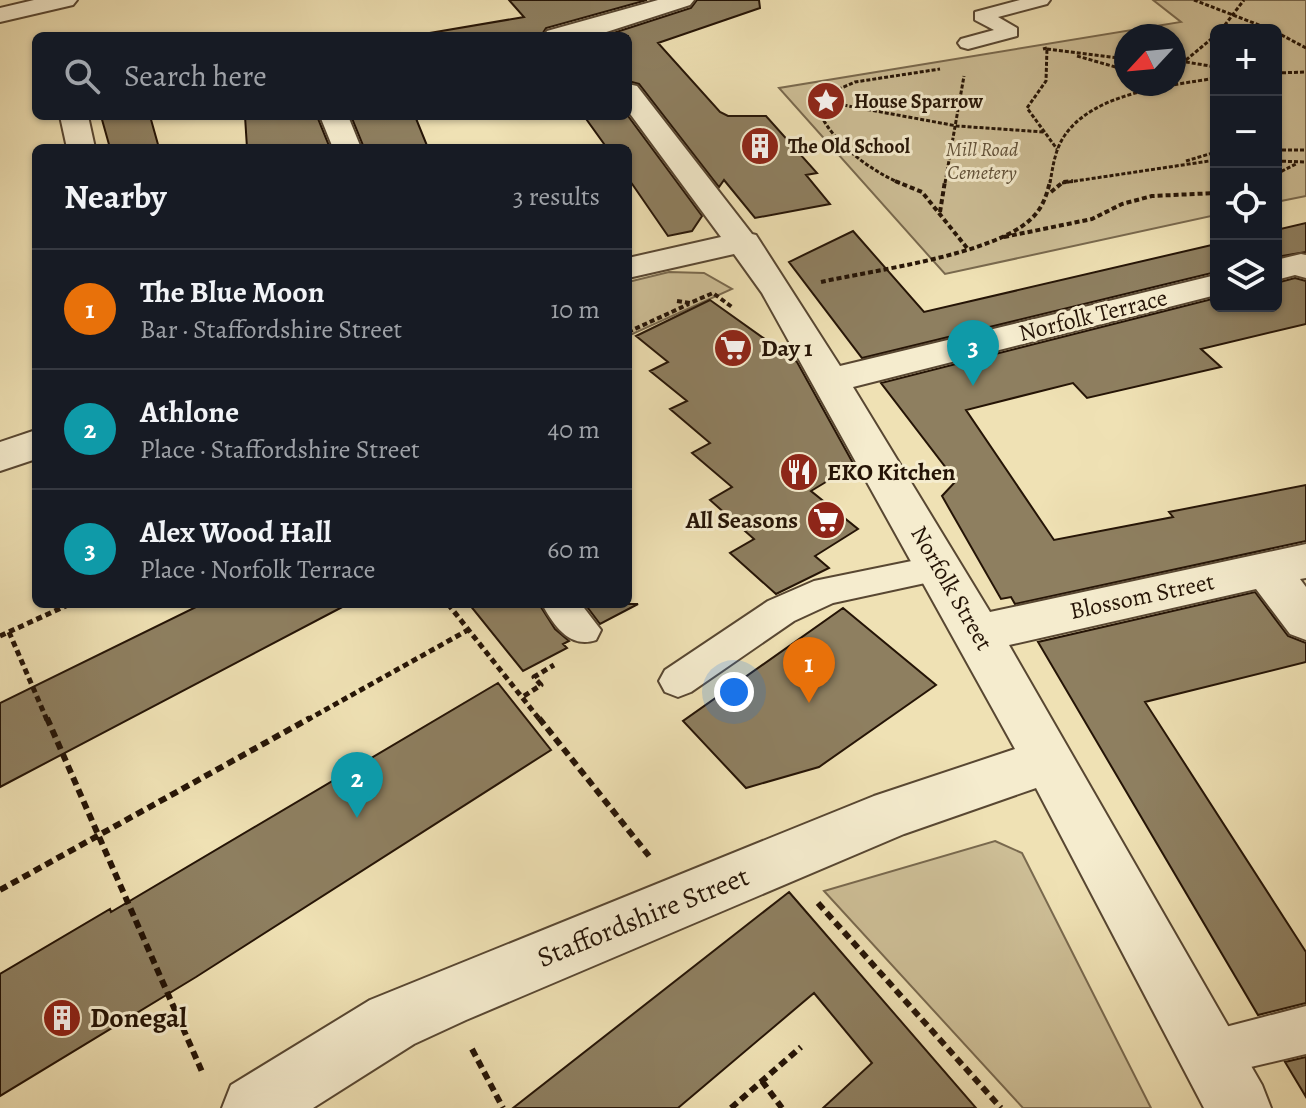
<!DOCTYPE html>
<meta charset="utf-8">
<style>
:root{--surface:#171b24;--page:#242831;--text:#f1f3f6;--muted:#9ea1a6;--line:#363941;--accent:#ea580c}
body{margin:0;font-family:Alegreya,serif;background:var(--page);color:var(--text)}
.controls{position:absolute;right:24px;top:24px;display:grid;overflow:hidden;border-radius:12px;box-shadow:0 2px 6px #0004}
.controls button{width:72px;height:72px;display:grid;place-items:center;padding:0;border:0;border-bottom:2px solid var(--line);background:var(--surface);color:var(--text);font:40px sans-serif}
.compass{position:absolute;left:1114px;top:24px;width:72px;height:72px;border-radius:50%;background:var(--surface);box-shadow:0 2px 6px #0004;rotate:244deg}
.you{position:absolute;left:734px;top:692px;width:28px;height:28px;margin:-20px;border:6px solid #fff;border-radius:50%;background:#1a73e8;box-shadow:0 0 0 12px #1a73e833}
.badge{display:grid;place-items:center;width:52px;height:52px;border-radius:50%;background:var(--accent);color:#fff;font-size:26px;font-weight:700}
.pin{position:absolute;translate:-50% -66px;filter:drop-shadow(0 2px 4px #0008)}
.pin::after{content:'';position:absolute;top:42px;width:28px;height:24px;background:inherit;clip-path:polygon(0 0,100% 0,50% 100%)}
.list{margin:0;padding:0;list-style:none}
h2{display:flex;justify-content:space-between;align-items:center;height:104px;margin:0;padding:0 32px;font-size:34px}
h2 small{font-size:26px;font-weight:400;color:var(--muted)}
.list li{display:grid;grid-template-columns:52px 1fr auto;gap:24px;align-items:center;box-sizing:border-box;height:120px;padding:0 32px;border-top:2px solid var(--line)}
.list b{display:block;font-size:30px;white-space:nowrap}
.list p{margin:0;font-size:26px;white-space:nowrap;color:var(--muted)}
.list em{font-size:26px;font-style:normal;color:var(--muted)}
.icon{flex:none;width:44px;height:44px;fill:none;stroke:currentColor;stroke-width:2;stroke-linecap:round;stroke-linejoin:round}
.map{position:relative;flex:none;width:1306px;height:1108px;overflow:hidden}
.search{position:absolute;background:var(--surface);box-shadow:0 2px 6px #0004;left:32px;top:32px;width:600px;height:88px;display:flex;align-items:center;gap:20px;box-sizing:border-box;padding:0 28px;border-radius:12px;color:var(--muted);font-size:30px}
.panel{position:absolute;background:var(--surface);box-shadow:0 2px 6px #0004;left:32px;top:144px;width:600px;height:464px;border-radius:12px}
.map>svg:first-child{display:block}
</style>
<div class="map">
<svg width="1306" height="1108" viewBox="0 0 1306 1108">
<rect width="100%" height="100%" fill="#efe1b4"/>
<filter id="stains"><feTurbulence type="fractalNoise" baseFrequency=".0025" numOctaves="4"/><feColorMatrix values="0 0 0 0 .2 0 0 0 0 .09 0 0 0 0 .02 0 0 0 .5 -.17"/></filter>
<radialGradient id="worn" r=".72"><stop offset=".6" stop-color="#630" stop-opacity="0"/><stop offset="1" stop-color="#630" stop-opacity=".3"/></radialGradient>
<!-- green -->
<path fill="#cdbe96" stroke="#79694e" stroke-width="2" fill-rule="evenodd" d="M1153,0H1306V196L1276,202V30H1216V215L945,274L779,88L1181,22ZM1126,36H1174V84H1126Z
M669,272L704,273L732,289L628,336V282Z
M995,841L1022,853L1151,1108H1023L824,891Z"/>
<!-- building -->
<path fill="#8e7f60" stroke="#251406" stroke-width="2" d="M509,0H647L546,28L541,36H412L524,17Z
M697,0H759L760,8L658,43L720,112L728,116H766L817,173L806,175L830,204L755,218L724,180L719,187L639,84L628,81V36H604L691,8Z
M101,116H150L159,148H110Z
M245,116H317L330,148H247Z
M351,116H415L428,148H364Z
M584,116H628L702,216L692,231L668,236L628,178V148H607Z
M1306,223V252L1276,257V230Z
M853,231L924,312L1216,244V272L862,358L789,262Z
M1295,278L1306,281V324L1201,349L1221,367L1087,398L1073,383L966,410L1054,540L1173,517L1169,512L1306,485V541L1015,604L1011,597L1001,599L942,496L956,481L881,383L1216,298V306H1276V283Z
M710,300L797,362L854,465L811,491L858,529L815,556L829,568L776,594L730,553L754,539L710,500L732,487L692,453L710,443L670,409L687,401L650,371L668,362L636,336Z
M1255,592L1288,636L1306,643V662L1145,702L1306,952V1003L1258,1015L1038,642Z
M202,604H348L0,787V703Z
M469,604H539L555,629L569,641L563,644L567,648L523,671Z
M585,604H638L600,624Z
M843,608L936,685L819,767L746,788L683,721Z
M498,683L551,750L196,977L0,1096V974L110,909L111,912Z
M789,892L976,1108H823L872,1063L814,993L678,1108H513Z
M1306,1057V1097L1285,1062Z"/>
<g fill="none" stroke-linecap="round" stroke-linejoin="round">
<!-- lane casing -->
<g stroke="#584732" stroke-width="4">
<path id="lane" d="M1020,0H1050L1047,4L998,17L1017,28V36L968,49L961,47L958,43L961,39L994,30L975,20V12Z
M941,555L953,559L958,568L953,577L833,603L794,621L691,692L678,697L665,692L659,681L665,670L768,601L814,581Z
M542,604H581L601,630L596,640C570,649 554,626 542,604Z
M1306,1006V1054L1208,1077L1191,1070L1184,1053L1191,1036Z"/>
</g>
<!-- street casing -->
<g stroke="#584732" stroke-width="4">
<path id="street" d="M34,0H77L73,5L0,22V8Z
M658,0H694L690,5L594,36H544L547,31Z
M628,84L637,86L752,234L756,235L840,366L1216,275V295L853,387L990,612L1306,544V578L1300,579L1306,587V640L1290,634L1256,589L1009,645L1262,1085L1271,1108H1204L1036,788L904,834L466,1020L414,1044L313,1108H222L231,1085L370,1000L874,796L1015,749L762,293L734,254L628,278V258L721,237L628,111Z
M60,116H88L95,148H67Z
M320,116H348L361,148H333Z
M1301,254L1306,255V278L1295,275L1276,280V260Z
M36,430V459L0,471V442Z"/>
</g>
<!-- path-far3 -->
<path stroke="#251406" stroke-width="3" stroke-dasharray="4 2" stroke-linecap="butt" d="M1194,0L1272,30
M1221,30L1244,0
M1276,32L1306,48
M1043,49L1047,48L1046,81L1027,108L1057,149
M1047,49L1126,59
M1077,56L1126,70
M1174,60L1216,67
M1186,60L1216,35
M1276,73L1306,72
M816,99L855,82L940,69
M1276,150H1306
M1186,161L1216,152
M1276,161L1306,162
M1276,174L1296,164
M900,183C868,170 822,135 816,100L957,126L1044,132
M945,183L964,76
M1050,183C1053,166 1055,149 1065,135C1095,92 1169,86 1216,78
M1062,183L1216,160"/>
<!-- path-far2 -->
<path stroke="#251406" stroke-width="4" stroke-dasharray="5 3" stroke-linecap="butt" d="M895,181L922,192L967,248
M1051,192L1063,182L1073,181
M940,212L945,181
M1004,237L1092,219L1122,204L1152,196L1216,193
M821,282C874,270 993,255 1031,219C1042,209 1047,195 1050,181
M677,301L690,303L713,293L732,307
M628,332L689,304"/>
<!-- path-far1 -->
<path stroke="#251406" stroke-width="5" stroke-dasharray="6 4" stroke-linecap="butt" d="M448,604L540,720
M9,632L47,720
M0,636L70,604
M524,696L541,685L534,677L554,665
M307,720L468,630"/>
<!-- path -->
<path stroke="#251406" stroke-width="6" stroke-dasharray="8 5" stroke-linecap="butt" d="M47,718L203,1074
M539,718L649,856
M0,890L310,718
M818,903L1001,1108
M472,1049L503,1108
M762,1081L782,1108
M731,1108L801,1047"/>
<!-- lane -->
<use href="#lane" fill="#f5ecce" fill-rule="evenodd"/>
<!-- street -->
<use href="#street" fill="#f5ecce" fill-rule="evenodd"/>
</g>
<!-- icons -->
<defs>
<g id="sight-disc" transform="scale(2)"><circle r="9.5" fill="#8f2418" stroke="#f5ecce"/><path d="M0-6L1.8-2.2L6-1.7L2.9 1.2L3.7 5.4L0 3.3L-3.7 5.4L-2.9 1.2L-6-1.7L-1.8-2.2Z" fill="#fff"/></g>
<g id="building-disc" transform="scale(2)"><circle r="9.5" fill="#8f2418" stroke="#f5ecce"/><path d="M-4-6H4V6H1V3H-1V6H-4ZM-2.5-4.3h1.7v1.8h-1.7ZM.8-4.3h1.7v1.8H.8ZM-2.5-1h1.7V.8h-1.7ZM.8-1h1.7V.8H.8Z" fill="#fff"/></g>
<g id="supermarket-disc" transform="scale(2)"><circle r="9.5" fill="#8f2418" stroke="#f5ecce"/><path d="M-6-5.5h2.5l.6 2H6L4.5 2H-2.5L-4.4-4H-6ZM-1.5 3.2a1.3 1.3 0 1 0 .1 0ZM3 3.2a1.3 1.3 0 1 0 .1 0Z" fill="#fff"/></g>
<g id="restaurant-disc" transform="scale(2)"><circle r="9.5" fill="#8f2418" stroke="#f5ecce"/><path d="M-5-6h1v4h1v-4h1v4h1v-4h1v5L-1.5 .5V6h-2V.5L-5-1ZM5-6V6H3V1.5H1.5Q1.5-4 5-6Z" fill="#fff"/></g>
</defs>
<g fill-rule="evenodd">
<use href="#sight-disc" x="826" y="101"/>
<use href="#building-disc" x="760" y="146"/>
<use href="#supermarket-disc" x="733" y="348"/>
<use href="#restaurant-disc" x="799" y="472"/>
<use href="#supermarket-disc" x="826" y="520"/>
<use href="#building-disc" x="62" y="1018"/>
</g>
<g text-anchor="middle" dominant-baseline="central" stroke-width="6" stroke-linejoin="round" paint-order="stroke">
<!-- far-poi labels -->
<g font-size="20" font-weight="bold" fill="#251406" stroke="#f5ecce" text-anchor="start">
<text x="854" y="101">House Sparrow</text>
<text x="788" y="146">The Old School</text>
</g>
<!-- far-park labels -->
<g font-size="20" font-style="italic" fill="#605038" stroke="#f5ecce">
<text x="982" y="149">Mill Road<tspan x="982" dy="23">Cemetery</tspan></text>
</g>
<!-- street labels -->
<g font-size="24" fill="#251406" stroke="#f5ecce">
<text transform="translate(1093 315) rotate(-14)">Norfolk Terrace</text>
<text transform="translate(952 588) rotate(60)">Norfolk Street</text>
<text transform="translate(1142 596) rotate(-12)">Blossom Street</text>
</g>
<!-- poi labels -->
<g font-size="24" font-weight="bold" fill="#251406" stroke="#f5ecce" text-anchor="start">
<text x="761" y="348">Day 1</text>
<text x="827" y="472">EKO Kitchen</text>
<text x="798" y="520" text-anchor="end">All Seasons</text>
</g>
<!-- near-street labels -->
<g font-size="28" fill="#251406" stroke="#f5ecce">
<text transform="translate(643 917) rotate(-22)">Staffordshire Street</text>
</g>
<!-- near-poi labels -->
<g font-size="28" font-weight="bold" fill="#251406" stroke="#f5ecce" text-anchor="start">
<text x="90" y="1018">Donegal</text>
</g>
</g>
<rect width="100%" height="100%" filter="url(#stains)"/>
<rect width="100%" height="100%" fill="url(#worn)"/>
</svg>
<div class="controls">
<button>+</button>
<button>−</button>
<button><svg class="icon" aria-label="locate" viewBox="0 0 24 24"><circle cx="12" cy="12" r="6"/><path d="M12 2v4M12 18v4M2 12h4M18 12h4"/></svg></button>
<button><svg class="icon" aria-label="layers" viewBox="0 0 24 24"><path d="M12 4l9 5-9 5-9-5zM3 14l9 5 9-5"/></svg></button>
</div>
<svg class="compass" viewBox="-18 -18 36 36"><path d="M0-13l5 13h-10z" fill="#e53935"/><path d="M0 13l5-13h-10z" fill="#9ea1a6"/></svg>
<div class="you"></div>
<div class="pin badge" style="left:809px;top:703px;background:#e8710a">1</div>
<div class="pin badge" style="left:357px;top:818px;background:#0f9aa8">2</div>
<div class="pin badge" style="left:973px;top:386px;background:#0f9aa8">3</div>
<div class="search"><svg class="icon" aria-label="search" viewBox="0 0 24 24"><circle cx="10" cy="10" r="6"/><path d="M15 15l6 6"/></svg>Search here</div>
<section class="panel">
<h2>Nearby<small>3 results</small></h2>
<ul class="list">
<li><span class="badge" style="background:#e8710a">1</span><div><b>The Blue Moon</b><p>Bar · Staffordshire Street</p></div><em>10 m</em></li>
<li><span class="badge" style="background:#0f9aa8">2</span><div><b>Athlone</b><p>Place · Staffordshire Street</p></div><em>40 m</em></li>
<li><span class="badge" style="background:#0f9aa8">3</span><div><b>Alex Wood Hall</b><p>Place · Norfolk Terrace</p></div><em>60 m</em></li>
</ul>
</section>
</div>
